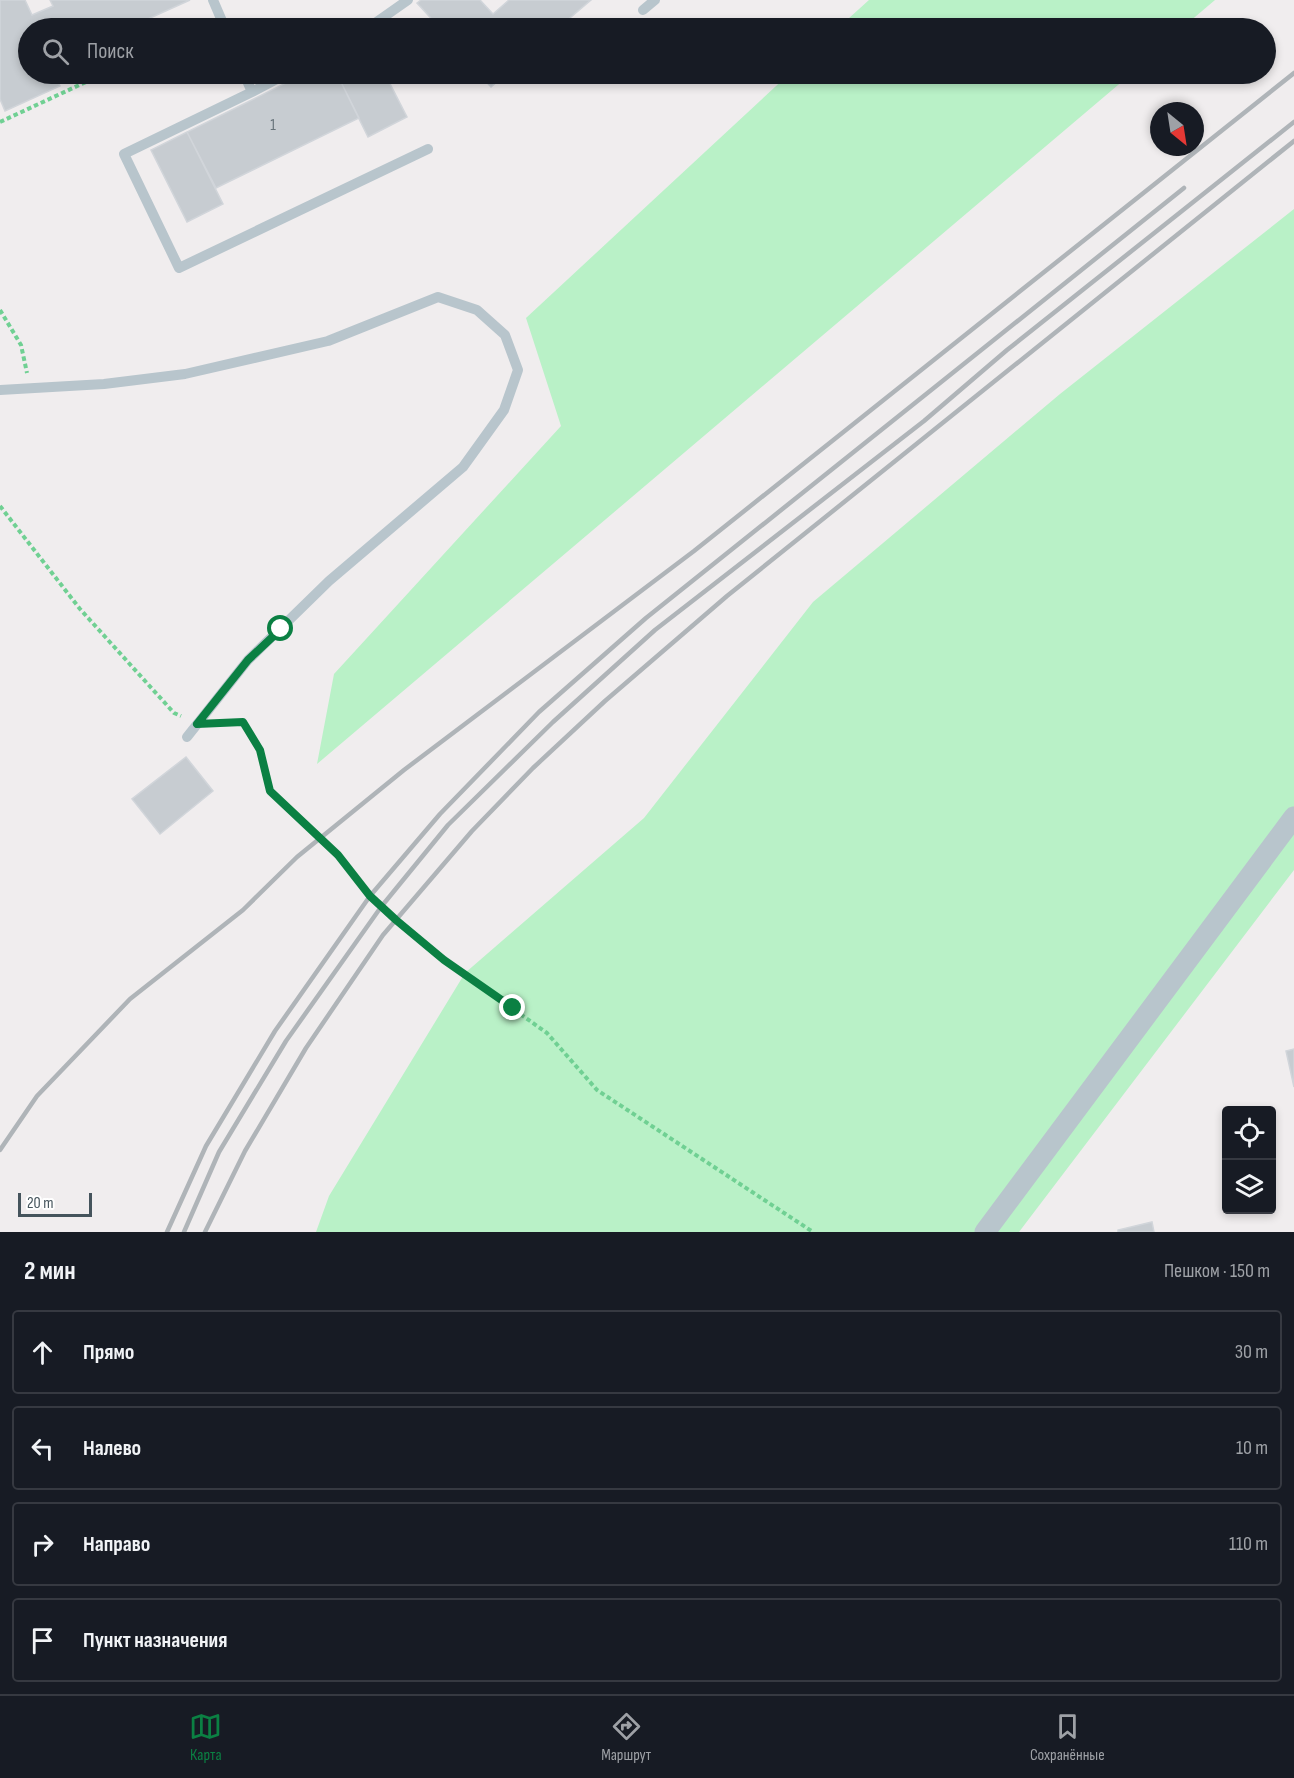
<!DOCTYPE html>
<html lang="ru">
<meta charset="utf-8">
<style>
:root{--surface:#171b24;--page:#20242c;--text:#f1f3f6;--muted:#9ea1a6;--line:#363941;--accent:#0b8043}
body{margin:0;font-family:"Sofia Sans Condensed",sans-serif;background:var(--page);color:var(--text)}
.controls{position:absolute;right:18px;bottom:18px;display:grid;overflow:hidden;border-radius:6px;box-shadow:0 3px 9px #0003}
.controls button{width:54px;height:54px;display:grid;place-items:center;padding:0;border:0;border-bottom:2px solid var(--line);background:var(--surface);color:var(--text);font:30px sans-serif}
.compass{position:absolute;left:1150px;top:102px;width:54px;height:54px;border-radius:50%;background:var(--surface);box-shadow:0 3px 9px #0003;rotate:150deg}
.scale{position:absolute;left:18px;bottom:15px;width:74px;box-sizing:border-box;padding-left:6px;border:3px solid #45545c;border-top:0;font-size:16px;line-height:21px;white-space:nowrap;color:#45545c;-webkit-text-stroke:4px #fff;paint-order:stroke}
.stop{position:absolute;width:18px;height:18px;margin:-14px;border:4px solid #0b8043;border-radius:50%;background:#fff}
.stop.end{background:#0b8043;border-color:#fff;box-shadow:0 2px 6px #0008}
.list{margin:0;padding:0;list-style:none}
h2{display:flex;justify-content:space-between;align-items:center;height:78px;margin:0;padding:0 24px;font-size:26px}
h2 small{font-size:20px;font-weight:400;color:var(--muted)}
.list li{display:grid;grid-template-columns:39px 1fr auto;gap:18px;align-items:center;box-sizing:border-box;height:84px;margin:0 12px 12px;padding:0 12px;border:2px solid var(--line);border-radius:6px}
.list b{display:block;font-size:22px;white-space:nowrap}
.list em{font-size:20px;font-style:normal;color:var(--muted)}
.icon{flex:none;width:33px;height:33px;fill:none;stroke:currentColor;stroke-width:2;stroke-linecap:round;stroke-linejoin:round}
.map{position:relative;flex:none;width:1294px;height:1232px;overflow:hidden}
.search{position:absolute;background:var(--surface);box-shadow:0 3px 9px #0003;left:18px;right:18px;top:18px;height:66px;display:flex;align-items:center;gap:15px;box-sizing:border-box;padding:0 21px;border-radius:33px;color:var(--muted);font-size:22px}
.sheet{height:462px;background:var(--surface)}
nav{display:flex;justify-content:space-around;align-items:center;box-sizing:border-box;height:84px;border-top:2px solid var(--line);background:var(--surface);font-size:16px;color:var(--muted)}
nav a{display:grid;justify-items:center;gap:3px}
nav .on{color:var(--accent)}
.map>svg:first-child{display:block}
</style>
<div class="map">
<svg width="1294" height="1232" viewBox="0 0 1294 1232">
<rect width="100%" height="100%" fill="#f0edee"/>
<!-- green -->
<path fill="#b9f1c7" d="M869,0H1215L1182,28H838Z
M789,74H1131L317,764L334,674L561,426L526,318Z
M1294,209V870L1019,1232H316L329,1196L465,973L644,818L813,602L1060,394Z"/>
<!-- building -->
<path fill="#c7ccd1" stroke="#d1d5da" stroke-width="1.5" d="M0,0H25L32,15L53,6L50,0H190L128,28H28V74H54L60,86L5,111L0,99Z
M421,0H480L493,14L509,0H591L558,28H440L417,3Z
M304,74H337L359,118L216,188L187,132Z
M337,74H385L407,117L368,137Z
M479,74H506L491,87Z
M187,132L223,204L187,222L151,150Z
M186,757L213,791L160,834L132,799Z
M1294,1049V1087L1286,1051Z
M1152,1222L1154,1232H1118V1230Z"/>
<g fill="none" stroke-linecap="round" stroke-linejoin="round">
<!-- path -->
<path stroke="#70d093" stroke-width="4" stroke-dasharray="4.5 3" stroke-linecap="butt" d="M0,122L103,74
M0,310L21,345L27,373
M0,506L80,609L174,713L181,716
M220,723L243,722L260,750L270,791L338,855L381,907L444,960L547,1033L597,1090L813,1232"/>
<!-- service -->
<path stroke="#b8c5cc" stroke-width="10" d="M213,0L225,28
M643,10L655,0
M368,28L408,0
M244,74L252,92L286,74
M252,92L124,154L179,268L428,149
M0,390L104,384L185,374L328,341L438,297L477,310L505,335L518,370L504,410L463,467L329,581L248,660L187,737"/>
<!-- minor -->
<path stroke="#b8c5cc" stroke-width="21" d="M985,1232L1294,817"/>
<!-- rail -->
<path stroke="#afb4b8" stroke-width="4.5" d="M0,1150L37,1096L130,999L243,910L297,857L404,770L694,551L1294,73
M167,1232L206,1146L275,1031L370,896L440,814L539,712L646,618L1184,188
M184,1232L219,1152L286,1041L381,907L448,825L553,722L655,630L924,421L1007,350L1294,122
M205,1232L245,1151L306,1048L383,935L472,831L533,768L605,701L727,596L1294,141"/>
</g>
<g fill="none" stroke-linecap="round" stroke-linejoin="round">
<!-- route -->
<path stroke="#0b8043" stroke-width="8" d="M281,629L248,660L197,724L243,722L260,750L270,791L338,855L370,896L396,920L444,960L513,1008"/>
</g>
<g text-anchor="middle" dominant-baseline="central" stroke-width="4.5" stroke-linejoin="round" paint-order="stroke">
<!-- number labels -->
<g font-size="16" fill="#667279">
<text x="273" y="125">1</text>
</g>
</g>
</svg>
<div class="controls">
<button><svg class="icon" aria-label="locate" viewBox="0 0 24 24"><circle cx="12" cy="12" r="6"/><path d="M12 2v4M12 18v4M2 12h4M18 12h4"/></svg></button>
<button><svg class="icon" aria-label="layers" viewBox="0 0 24 24"><path d="M12 4l9 5-9 5-9-5zM3 14l9 5 9-5"/></svg></button>
</div>
<svg class="compass" viewBox="-18 -18 36 36"><path d="M0-13l5 13h-10z" fill="#e53935"/><path d="M0 13l5-13h-10z" fill="#9ea1a6"/></svg>
<div class="scale">20 m</div>
<div class="stop" style="left:281px;top:629px"></div>
<div class="stop end" style="left:513px;top:1008px"></div>
<div class="search"><svg class="icon" aria-label="search" viewBox="0 0 24 24"><circle cx="10" cy="10" r="6"/><path d="M15 15l6 6"/></svg>Поиск</div>
</div>
<section class="sheet">
<h2>2 мин<small>Пешком · 150 m</small></h2>
<ul class="list">
<li><svg class="icon" aria-label="ahead" viewBox="0 0 24 24"><path d="M12 20V5M6 11l6-6 6 6"/></svg><div><b>Прямо</b></div><em>30 m</em></li>
<li><svg class="icon" aria-label="left" viewBox="0 0 24 24"><path d="M17 20v-9H6M10 6l-5 5 5 5"/></svg><div><b>Налево</b></div><em>10 m</em></li>
<li><svg class="icon" aria-label="right" viewBox="0 0 24 24"><path d="M7 20v-9h11M14 6l5 5-5 5"/></svg><div><b>Направо</b></div><em>110 m</em></li>
<li><svg class="icon" aria-label="arrive" viewBox="0 0 24 24"><path d="M6 21V4h12l-3 4 3 4H6"/></svg><div><b>Пункт назначения</b></div></li>
</ul>
</section>
<nav>
<a class="on"><svg class="icon" aria-label="map" viewBox="0 0 24 24"><path d="M3 6l6-2 6 2 6-2v14l-6 2-6-2-6 2zM9 4v14M15 6v14"/></svg>Карта</a>
<a><svg class="icon" aria-label="directions" viewBox="0 0 24 24"><path d="M12 3l9 9-9 9-9-9zM9 14v-3h6M13 9l2 2-2 2"/></svg>Маршрут</a>
<a><svg class="icon" aria-label="saved" viewBox="0 0 24 24"><path d="M7 4h10v16l-5-4-5 4z"/></svg>Сохранённые</a>
</nav>
